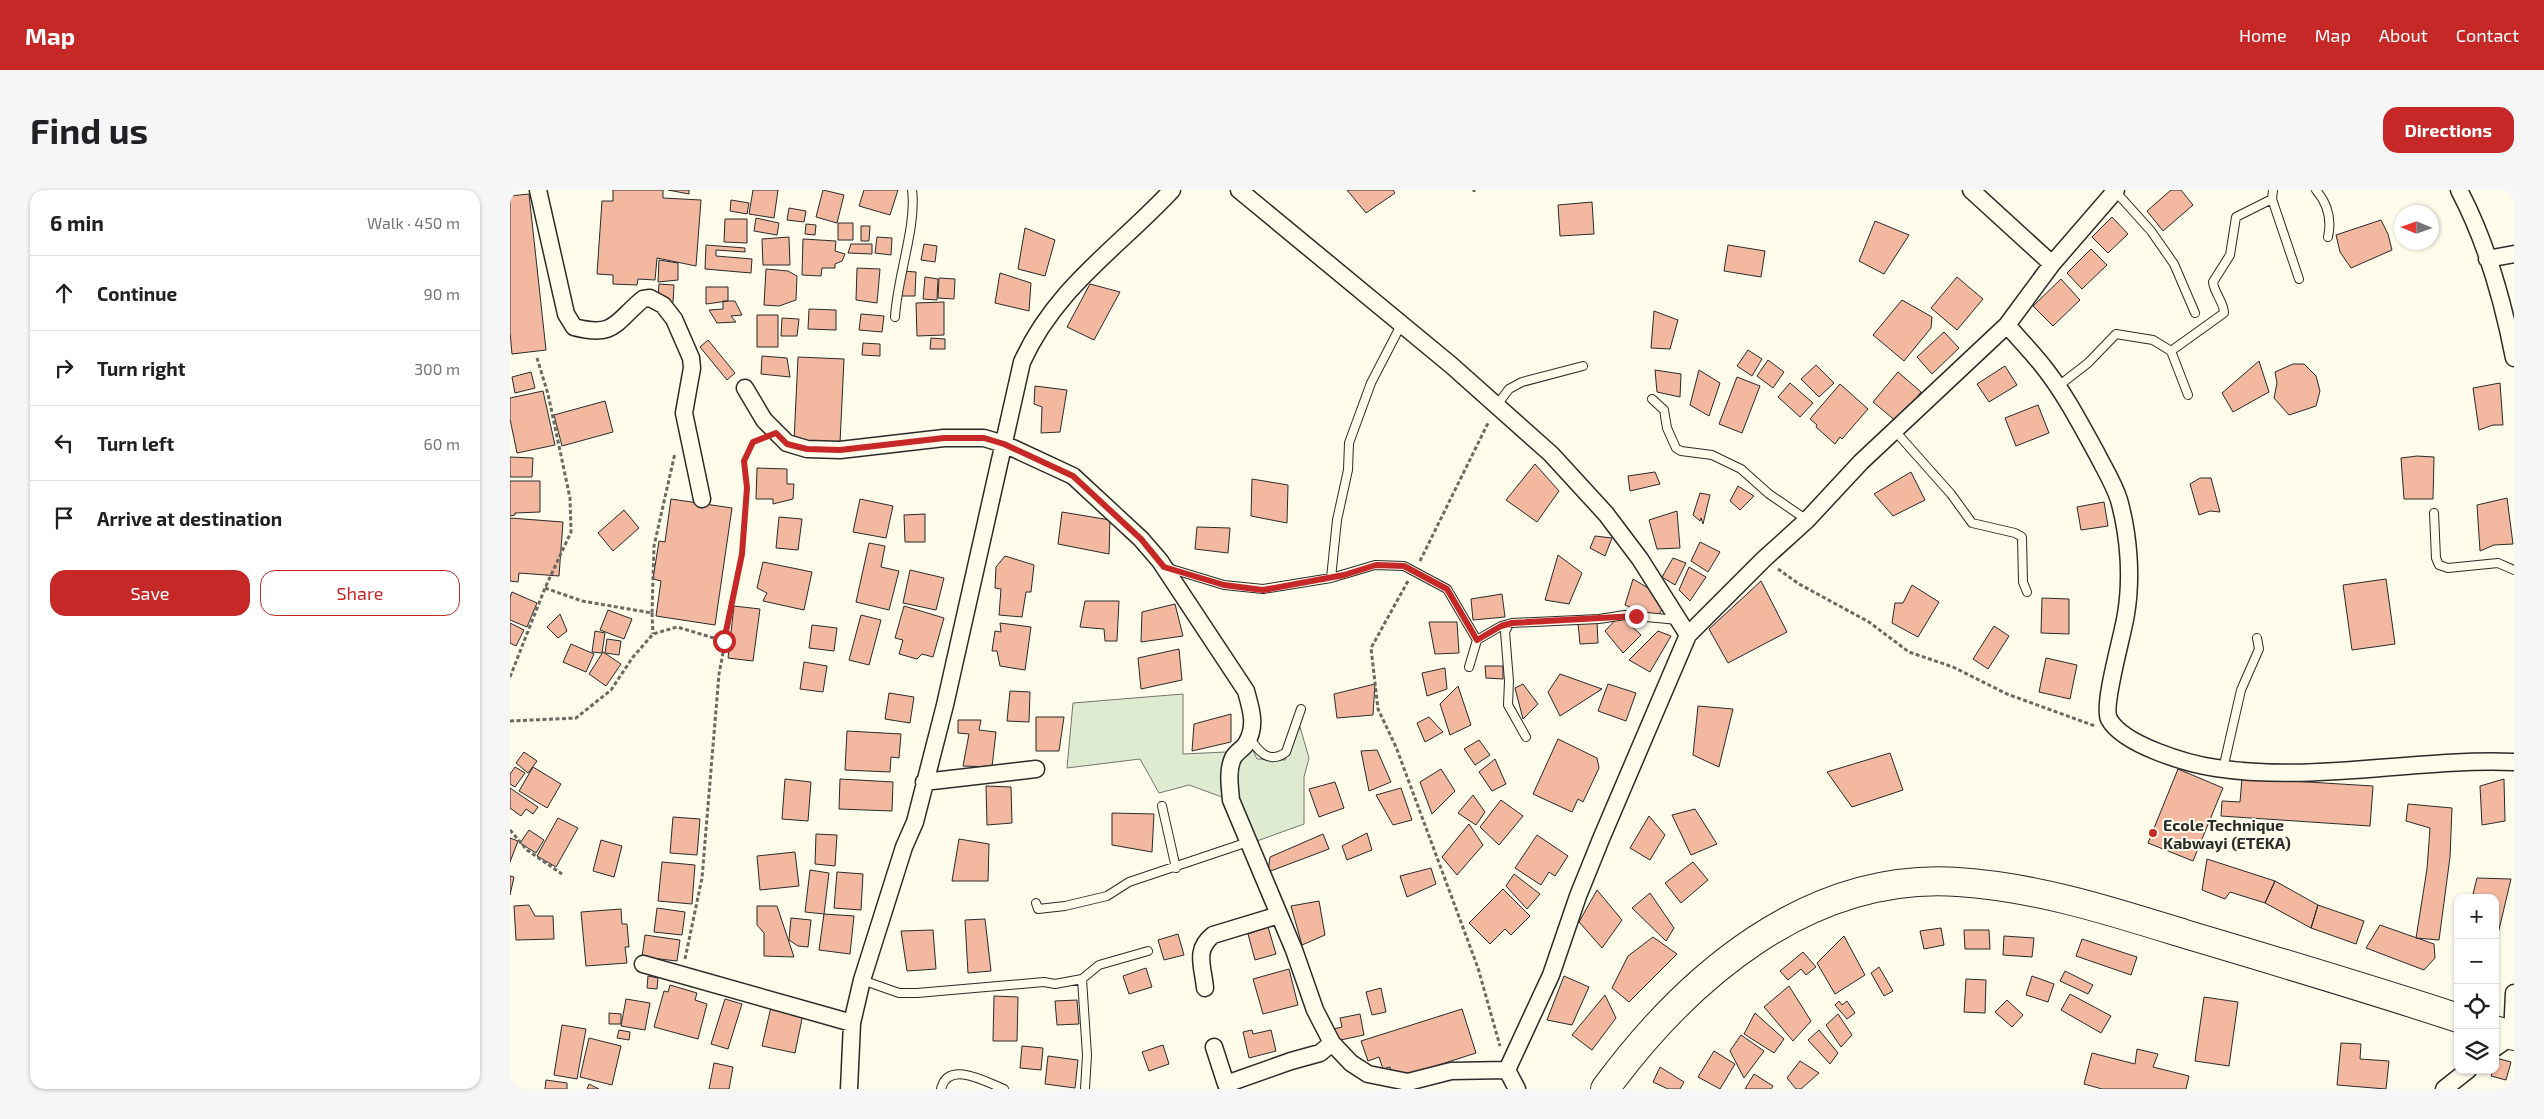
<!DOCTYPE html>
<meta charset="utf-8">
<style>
:root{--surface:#fff;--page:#f6f6f6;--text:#202124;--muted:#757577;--line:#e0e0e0;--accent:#c62828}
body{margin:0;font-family:"Exo 2",sans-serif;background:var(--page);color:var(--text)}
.controls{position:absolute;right:15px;bottom:15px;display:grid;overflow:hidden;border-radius:10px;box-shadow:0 1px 4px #0004}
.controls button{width:45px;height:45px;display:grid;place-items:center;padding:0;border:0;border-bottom:1px solid var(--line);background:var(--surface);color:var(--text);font:25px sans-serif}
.compass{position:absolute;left:1884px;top:15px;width:45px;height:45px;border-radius:50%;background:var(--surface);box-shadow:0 1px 4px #0004;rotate:272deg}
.stop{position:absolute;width:15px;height:15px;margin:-11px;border:4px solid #c62828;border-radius:50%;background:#fff}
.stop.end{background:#c62828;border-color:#fff;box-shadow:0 1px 5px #0008}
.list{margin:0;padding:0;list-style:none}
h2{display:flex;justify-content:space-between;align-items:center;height:65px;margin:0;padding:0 20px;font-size:21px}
h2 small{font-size:16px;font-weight:400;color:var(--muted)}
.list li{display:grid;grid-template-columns:32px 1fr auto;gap:15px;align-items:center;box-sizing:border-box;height:75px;padding:0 20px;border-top:1px solid var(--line)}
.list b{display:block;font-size:19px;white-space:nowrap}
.list em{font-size:16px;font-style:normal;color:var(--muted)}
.actions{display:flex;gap:10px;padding:15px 20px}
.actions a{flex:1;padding:11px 0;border:1px solid var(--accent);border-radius:15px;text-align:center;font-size:18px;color:var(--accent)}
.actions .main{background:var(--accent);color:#fff}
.icon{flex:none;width:28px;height:28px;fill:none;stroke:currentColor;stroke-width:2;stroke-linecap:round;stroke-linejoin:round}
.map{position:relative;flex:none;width:2004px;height:899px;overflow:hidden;border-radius:15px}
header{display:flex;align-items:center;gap:30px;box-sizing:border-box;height:70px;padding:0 25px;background:var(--accent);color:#fff}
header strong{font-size:24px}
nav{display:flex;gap:28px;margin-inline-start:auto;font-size:18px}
.intro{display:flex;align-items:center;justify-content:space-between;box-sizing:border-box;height:120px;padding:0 30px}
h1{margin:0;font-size:35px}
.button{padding:12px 22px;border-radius:15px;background:var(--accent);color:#fff;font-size:18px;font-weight:700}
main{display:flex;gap:30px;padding:0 30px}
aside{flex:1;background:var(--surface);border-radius:15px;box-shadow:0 1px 4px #0004}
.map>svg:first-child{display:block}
</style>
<header>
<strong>Map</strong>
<nav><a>Home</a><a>Map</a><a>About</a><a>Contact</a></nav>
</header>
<div class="intro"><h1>Find us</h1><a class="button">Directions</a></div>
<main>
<aside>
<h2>6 min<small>Walk · 450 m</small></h2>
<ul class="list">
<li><svg class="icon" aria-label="ahead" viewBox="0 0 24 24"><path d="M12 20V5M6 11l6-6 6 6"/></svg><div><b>Continue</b></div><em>90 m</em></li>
<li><svg class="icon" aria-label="right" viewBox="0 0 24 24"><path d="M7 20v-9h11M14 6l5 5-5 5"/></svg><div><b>Turn right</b></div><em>300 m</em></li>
<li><svg class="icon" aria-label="left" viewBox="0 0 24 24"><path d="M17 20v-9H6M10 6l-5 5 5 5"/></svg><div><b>Turn left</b></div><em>60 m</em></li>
<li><svg class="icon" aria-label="arrive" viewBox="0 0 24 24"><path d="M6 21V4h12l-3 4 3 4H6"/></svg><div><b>Arrive at destination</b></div></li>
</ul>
<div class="actions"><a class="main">Save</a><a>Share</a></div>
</aside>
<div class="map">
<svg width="2004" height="899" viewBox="0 0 2004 899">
<rect width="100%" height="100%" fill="#fdfbea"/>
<!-- green -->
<path fill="#deebd1" stroke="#74746e" d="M673,504V564L716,562L712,607L679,595L649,603L630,569L557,578L563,513Z
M790,537L799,568L794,587V634L747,651L727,613L725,582L741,556L747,569L775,570Z"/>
<!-- building -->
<path fill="#f2b8a0" stroke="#2b2b2b" d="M103,0H153V8L191,10L186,76L147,68L145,90L128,89L127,95L103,94V85L87,84L92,11H103Z
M158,0H179V4Z
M243,0H268L264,28L239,24Z
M313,0L334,5L327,33L306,27Z
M354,0H388L380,25L349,16Z
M837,0H883L885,3L856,23Z
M1661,0H1671L1683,15L1653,41L1637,21Z
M19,4L36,160L2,164L0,142V6Z
M221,10L239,13L237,24L220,21Z
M1082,12L1084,44L1050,46L1048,15Z
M279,18L296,21L294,32L277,30Z
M1602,27L1618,44L1598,63L1582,47Z
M246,28L269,33L267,45L244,41Z
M215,29H237V53L214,52Z
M1871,30L1878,44L1882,60L1841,78L1830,62L1826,45Z
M1365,31L1399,45L1374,84L1349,71Z
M328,33H343V50H328Z
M296,34L306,35L305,45L295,44Z
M351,36H360L359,51H351Z
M515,38L545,50L535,86L508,79Z
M279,47L280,75H253L252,49Z
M367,47L382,48L381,65L365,63Z
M293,49L326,51L325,61L335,64L332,71L325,74V78H312L311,86L292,85Z
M341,54H362V64L338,63Z
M414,54L427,56L425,72L411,70Z
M196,55L235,58V62L206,60V66L242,69L241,83L195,79Z
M1218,55L1255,61L1251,87L1214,81Z
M1581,59L1597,75L1572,99L1557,83Z
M149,70L168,73V90L148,92Z
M347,78L370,79L367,113L346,110Z
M256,79L278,81L287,86L286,110L269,116L254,115Z
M392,81L406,82L405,106H391Z
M490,83L521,93L519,121L485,113Z
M415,87L428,89L427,110L413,109Z
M1447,87L1473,109L1447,140L1421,118Z
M429,88L445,89L444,109L428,108Z
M1551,89L1570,110L1543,136L1523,116Z
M149,94L164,95L163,112L154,111L148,107Z
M580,94L610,102L584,150L557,137Z
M196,97H218V111L196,114Z
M1392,110L1422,127L1421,138L1394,171L1363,145Z
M213,111H225L232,125L221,126L226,132L207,133L199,120L213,119Z
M434,112V145L407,146L406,113Z
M299,119L326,120V140L298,139Z
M1144,121L1168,130L1160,159L1141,158Z
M351,124L374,126L372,142L349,140Z
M247,125H268V157H247Z
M272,128L289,129L287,146H271Z
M1434,142L1449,158L1422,184L1407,167Z
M421,148L435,149V159H420Z
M198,150L225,183L217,190L190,157Z
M353,153L370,154V166L352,165Z
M1238,160L1252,169L1242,186L1227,176Z
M252,166L277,168L280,187L251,184Z
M288,167L334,169L330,253L284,251Z
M1258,170L1274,182L1263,198L1247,186Z
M1749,171L1759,202L1723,222L1712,203Z
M1783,174H1794L1806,186L1810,201L1806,216L1779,225L1764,208L1767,193L1765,182Z
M1306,175L1324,193L1309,207L1291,189Z
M1495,176L1507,195L1479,212L1467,194Z
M1145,180L1171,184L1170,207L1147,202Z
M1189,180L1210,193L1199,226L1180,215Z
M21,182L25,198L5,203L2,187Z
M1388,182L1411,202L1387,232L1363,212Z
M1227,187L1250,196L1232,243L1209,234Z
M1280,193L1303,213L1290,227L1268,207Z
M1990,193L1993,235H1983L1969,240L1963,198Z
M1330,194L1358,219L1332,249L1330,247L1325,254L1306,237L1307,235L1300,229Z
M525,196L557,200L550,242L531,243L532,217L524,214Z
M33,201L45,255L7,263L0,229V208Z
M95,211L103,242L52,256L44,225Z
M1528,215L1539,243L1506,256L1495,228Z
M1907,266L1924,267L1923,309H1894L1891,268Z
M0,267L23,268L22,287H0Z
M1025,274L1049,301L1027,332L996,310Z
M247,278L277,279V294H284L283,309L263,314V309H246Z
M1145,282L1150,294L1120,301L1118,286Z
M1401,282L1415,310L1383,326L1364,304Z
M1690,288H1701L1710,322L1700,321L1689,325L1680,294Z
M742,289L778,295L777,333L741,326Z
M0,291H30V322L5,323V325L0,326Z
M1228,296L1244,306L1230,320L1220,311Z
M1190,303L1200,305L1193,334L1191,328L1190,331L1183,325Z
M1997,308L2003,354L1984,355L1970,361L1967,315Z
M161,309L222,318L205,435L146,426L151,391L143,389L149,351L155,352Z
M350,309L383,316L376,348L343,342Z
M1594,312L1598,336L1571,340L1567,317Z
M114,320L129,338L103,361L88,343Z
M1167,321L1170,358L1147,359L1139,330Z
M552,322L600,330L599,364L548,354Z
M415,324V352H395L394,325Z
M269,327L292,329L288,360L266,358Z
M0,328L53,332L49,386L9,383L8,392L0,391Z
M687,337L720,338L718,363L685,359Z
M1085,346L1102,348L1095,366L1080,358Z
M1190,352L1210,362L1198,382L1181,371Z
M359,353L375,356L371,377L389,381L379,420L346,412Z
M1048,365L1072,383L1059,414L1035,410Z
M495,366L524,375L521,402H516L512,427L489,425L491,399L485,398L486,377Z
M1163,368L1176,373L1165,395L1152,387Z
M253,372L302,382L294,420L253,411L257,403L247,398Z
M1179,377L1196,387L1180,411L1169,400Z
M400,380L434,388L426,420L393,413Z
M1123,389L1158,410L1146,429L1115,415Z
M1876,389L1885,454L1842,460L1833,395Z
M1251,391L1277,442L1218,473L1199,439Z
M1402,395L1429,412L1408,447L1382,433L1385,413H1393Z
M2,402L27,413L17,437L0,430V407Z
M992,404L995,427L963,430L961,409Z
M1532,408L1559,409V444L1531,443Z
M575,411H609L607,451H595L594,439L570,437Z
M665,414L673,446L631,452L632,422Z
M224,416L250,419L243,471L218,468Z
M394,416L434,428L423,467L412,464L407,469L389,464L393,450L385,448Z
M98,420L122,429L114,449L90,440Z
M50,424L57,441L48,448L37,437Z
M351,425L371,430L359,475L339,470Z
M1110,425L1131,445L1113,463L1095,441Z
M919,432H947L949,463L925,464Z
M1087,432L1088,453L1070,454L1068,433Z
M0,433L14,440L6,456L0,453Z
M490,433L521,437L515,480L490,476L487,461H482L485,441L491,442Z
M302,435L327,438L324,461L299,458Z
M1484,436L1499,446L1478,479L1463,469Z
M85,441L95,443L92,463L82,462Z
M1148,441L1161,446L1140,482L1119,470Z
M97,449L111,451L109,465L95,463Z
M61,454L84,464L76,482L53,472Z
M669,459L672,490L631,499L628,468Z
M93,462L111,474L96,496L79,484Z
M1536,468L1567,475L1560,509L1529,502Z
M294,472L317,476L313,502L290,499Z
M975,476H993V489L976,488Z
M935,478L937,499L917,506L912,483Z
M1050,484L1092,499L1050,526L1038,502Z
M865,494L863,525L827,528L824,504Z
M1013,494L1028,514L1013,529L1005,498Z
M1098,494L1126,503L1116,531L1088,521Z
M948,496L961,535L940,545L930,514Z
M500,501L520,502L519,532L497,531Z
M379,503L404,507L400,533L375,529Z
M1188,516L1223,519L1209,577L1183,565Z
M721,524V552L682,561L684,534Z
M526,527H554L549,561H526Z
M919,527L933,542L915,552L907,533Z
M448,530H471L469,540L486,542L482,577L453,576L459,544L448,543Z
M337,541L391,544L389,568L381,567L380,582L335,580Z
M1048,549L1087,568L1089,578L1073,612L1068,609L1062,622L1023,604Z
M969,550L980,565L965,575L954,559Z
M867,560L881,592L859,601L851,561Z
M14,562L27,571L18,583L6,573Z
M1380,563L1393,600L1342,617L1317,582Z
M985,569L996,594L982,601L969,582Z
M5,577L15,583L5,597L0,594V584Z
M23,577L51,594L37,618L9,601Z
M931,579L945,601L922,624L910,592Z
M1668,579L1713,598L1683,671L1638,653Z
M1732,588L1863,596L1860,636L1711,626L1712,611L1730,612Z
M275,589L301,592L298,631L272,629Z
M330,589L383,592L382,621L329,619Z
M1994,589L1995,631L1972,635L1970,596Z
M825,592L834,618L809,627L799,599Z
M476,596L501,597L502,633L477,635Z
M0,598L28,617L23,624L16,619L11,626L0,618Z
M891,598L902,630L883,635L866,605Z
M963,605L975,622L966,635L948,623Z
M991,610L1013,626L989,655L970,637Z
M1898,614L1942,618L1940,667L1929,750L1906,748L1917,679L1920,638L1896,631Z
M1185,619L1207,654L1181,665L1162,625Z
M602,623L644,624L642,662L602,655Z
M1139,626L1155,645L1140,670L1120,658Z
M163,627L190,629L187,665L160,663Z
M48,628L68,638L46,677L27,666Z
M959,634L973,655L947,685L932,667Z
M19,640L34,650L26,663L10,653Z
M857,643L862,660L837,670L832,656Z
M306,644L327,645L325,676L305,674Z
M813,644L819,659L758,682L760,667Z
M1027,645L1058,666L1045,686L1039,682L1031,695L1005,678Z
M0,648L8,651L0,672Z
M449,649L479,654L478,691H442Z
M91,650L112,656L104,687L83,681Z
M285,662L289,696L250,700L247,666Z
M1697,669L1765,691L1755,713L1720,702L1715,709L1692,700Z
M152,672L185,675L182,714L148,711Z
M1183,672L1198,690L1171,713L1155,693Z
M921,678L926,694L897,707L890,686Z
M300,680L319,683L314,724L295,722Z
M327,682L353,684L351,720L324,718Z
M1004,684L1030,704L1017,719L996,696Z
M0,686L4,687L0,705Z
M1967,688L2001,689L1987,748L1985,708H1962Z
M1765,691L1808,715L1801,738L1755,713Z
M993,699L1020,726L1001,745L995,739L980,754L959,733Z
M1087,700L1112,730L1092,758L1069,732Z
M1140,703L1164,738L1156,751L1122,718Z
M809,711L815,745L792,755L781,716Z
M19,715L25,726H43L44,749L6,750L4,716Z
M1808,715L1854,731L1846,754L1801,738Z
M247,716H267L284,767L254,766V743L247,735Z
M147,718L175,722L172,745L144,742Z
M111,719L112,734H117L119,757H115L117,773L76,776L71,722Z
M314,724L344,726L340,764L309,760Z
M281,728L301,730L298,757L288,756L279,750Z
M475,729L481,781L458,783L455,730Z
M1870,735L1924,754L1925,768L1914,780L1856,758Z
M758,737L766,764L745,770L738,744Z
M1431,738L1434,755L1414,759L1410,741Z
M423,740L426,779L397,781L391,741Z
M1454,740H1479L1480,759H1455Z
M668,744L674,765L654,770L648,750Z
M135,745L170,750L167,771L132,767Z
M1334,746L1355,785L1325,804L1307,773Z
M1494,746L1524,748L1522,767L1493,765Z
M1143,747L1167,764L1119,812L1102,798L1118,766Z
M1572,749L1627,767L1621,785L1566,766Z
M1293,762L1306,777L1296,785L1291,779L1278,790L1270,781Z
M1369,777L1383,801L1374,806L1361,783Z
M636,778L642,797L619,804L613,786Z
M779,779L788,815L753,824L743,789Z
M1555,781L1583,795L1578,804L1550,791Z
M138,786L148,788L147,799L137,798Z
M1054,786L1079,797L1062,835L1037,830Z
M1522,786L1544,794L1538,812L1516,805Z
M1456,789L1476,790L1475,823L1454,822Z
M160,795L187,803L185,810L197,814L188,849L144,837L154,801L158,802Z
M1279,796L1301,831L1283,851L1254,817Z
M871,798L876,822L862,825L856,802Z
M1560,804L1601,826L1591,843L1551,820Z
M1095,805L1106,828L1082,860L1062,845Z
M484,806L508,807L507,851H483Z
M1694,807L1728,812L1719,876L1685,871Z
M116,809L140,813L135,840L111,836Z
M215,809L232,814L218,859L201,854Z
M567,810L569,834L547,835L545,811Z
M1497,810L1513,825L1502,837L1485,822Z
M1329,811L1332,815L1337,811L1345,823L1337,829L1325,815Z
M261,817L293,824L285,863L252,856Z
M952,819L966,863L891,887L882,884L880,877L873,879L869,867L858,871L851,851Z
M99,823L111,824V834H99Z
M1245,823L1274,849L1264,863L1234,844Z
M850,824L854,845L826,851L823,839L832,837L830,828Z
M1328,824L1342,845L1331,857L1316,835Z
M52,835L76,839L67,889L44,885Z
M109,840L120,842L119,850L107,848Z
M742,840L743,844L761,840L766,861L739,868L733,842Z
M1309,840L1328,863L1320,874L1298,850Z
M1231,845L1254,861L1234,888L1220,861Z
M79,848L111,856L102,895L70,887Z
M1831,853L1851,854L1850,869L1879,871L1876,899L1827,895Z
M653,855L659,874L639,881L632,862Z
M512,856L533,858L531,880L510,878Z
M1627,859L1648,864L1643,877L1679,886L1676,899H1592L1574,894L1582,863L1625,874Z
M1204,861L1225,874L1210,899L1188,887Z
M538,866L568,870L565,898L535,894Z
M1986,868L2001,872L1996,890L1981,886L1983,880H1985Z
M1290,871L1309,883L1291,899H1286L1277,888Z
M204,873L223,877L219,899H199Z
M1150,877L1174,892L1170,899H1158L1143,892Z
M1244,884L1263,896L1261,899H1235Z
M36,890L57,893V899H35Z
M79,894L89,899H77Z"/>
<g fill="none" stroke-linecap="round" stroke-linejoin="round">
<!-- lane casing -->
<g stroke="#2b2b2b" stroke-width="10">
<path id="lane" d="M1763,0L1762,9L1789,89
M1806,0C1818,14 1822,29 1818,47
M1605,1L1641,41L1664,74L1685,123
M385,127C387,88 407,35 402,0
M1661,161L1714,123C1714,112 1704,103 1703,92L1720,65L1726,27L1762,9
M1547,197L1578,173L1606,144L1643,150L1661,161L1678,205
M1142,209L1154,220L1157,238L1166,258L1171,261L1202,265L1231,279L1259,304L1297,330
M987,215L999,199L1012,192L1073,176
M1385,241L1441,304L1462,333L1505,343L1512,347L1513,392L1517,402
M1924,323L1926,368L1929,375L1938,378L1988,373L2004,380
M658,378L714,395L753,399L821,388L827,330L838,280L839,253L861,193L891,135
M821,388L865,375L894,376L937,399L967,450
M999,434L995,442L999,491L998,515L1016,547
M959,477L967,450L991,436L1002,433L1089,429L1115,425L1168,430
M739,547C748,561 759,575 776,562L791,519
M1713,579L1731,500L1749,459L1747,448
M652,616L666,678
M526,713L528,719L555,716L597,706L619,692L738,652
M572,789L589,775L638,761
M352,790L389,803H407L534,792L545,794L572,789L577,865L575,899
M431,899C438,869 478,893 494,899"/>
</g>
<!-- street casing -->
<g stroke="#2b2b2b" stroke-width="19">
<path id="street" d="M28,0L56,124L64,137C105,148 105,132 133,109L140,108L153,115L164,129L181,168L182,178L174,223L192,309
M729,0L941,175L1041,264L1096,324L1130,369L1178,445
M1461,0L1542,74
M1949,0C1976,51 1993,111 2004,168
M1977,69L2004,64
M1497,135C1510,150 1524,164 1536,180C1556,206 1571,235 1587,264C1594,278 1604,294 1609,310C1619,346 1622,388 1616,424C1613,445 1592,515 1599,529C1613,555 1678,574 1706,578C1805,593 1905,568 2004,572
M235,198L254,230L277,253L297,259L330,260L434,248H474L494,254L563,286L631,349L650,371L736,501C741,519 747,536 736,554C733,559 726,562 723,568C717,581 720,597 721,610L784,760L805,820L822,853L841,873L858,884L898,892L941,881L997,880
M414,592L526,579
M133,774L342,833
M695,798C693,776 684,760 703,745L769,725
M704,857L716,894L781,871L810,863L822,853
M1985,858L2002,846L2004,803
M339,899L342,833L352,790L394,657L405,632L435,515L512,172C546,97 608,58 662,0
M1007,899L997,880L1041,785L1068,706L1091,649L1178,445L1254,369L1297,330L1351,272L1497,135L1542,74L1606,0
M1934,899L1958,880"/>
</g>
<!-- highway casing -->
<g stroke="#2b2b2b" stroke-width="30">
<path id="highway" d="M1985,840L2004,846
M1095,899C1178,786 1299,682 1448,692C1526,697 1601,721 1675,744C1766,771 1857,798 1948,828"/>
</g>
<!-- path -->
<path stroke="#6a6964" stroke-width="3" stroke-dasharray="4 2.5" stroke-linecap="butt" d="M964,0V2
M910,371L979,231
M1268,379L1289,394L1359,432L1399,462L1443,477L1497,504L1585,536
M898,391L861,458L868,519L886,557L968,778L990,856
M35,398L72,411L142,423L144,356L165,263
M142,423L143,444
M0,487L35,398L61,342L60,308L38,204L27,168
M0,531L66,528L101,500L123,467L143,444L167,437L214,451
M0,640L17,660L52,684
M175,769L192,688L209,484L232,364L237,298L234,271L243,252L252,249"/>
<!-- lane -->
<use href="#lane" stroke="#fdfbea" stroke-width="8"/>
<!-- street -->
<use href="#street" stroke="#fdfbea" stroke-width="16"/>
<!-- highway -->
<use href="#highway" stroke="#fdfbea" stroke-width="28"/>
</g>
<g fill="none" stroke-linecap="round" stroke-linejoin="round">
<!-- route -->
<path stroke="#c62828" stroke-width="6" d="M214,451L232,364L237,298L234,271L243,252L266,243L277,254L297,259L330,260L434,248H474L494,254L563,286L631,349L654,377L714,395L753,400L834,385L866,375L894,376L937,399L967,450L991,436L1002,433L1126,426"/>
</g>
<!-- markers -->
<circle fill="#c62828" stroke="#fdfbea" stroke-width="2" cx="1643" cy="643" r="5"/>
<g text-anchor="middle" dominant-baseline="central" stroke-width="4" stroke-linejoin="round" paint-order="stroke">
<!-- poi labels -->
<g font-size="16" font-weight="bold" fill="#2b2b2b" stroke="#fdfbea" text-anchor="start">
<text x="1653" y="634">Ecole Technique<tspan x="1653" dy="18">Kabwayi (ETEKA)</tspan></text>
</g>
</g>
</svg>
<div class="controls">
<button>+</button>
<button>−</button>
<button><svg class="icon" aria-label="locate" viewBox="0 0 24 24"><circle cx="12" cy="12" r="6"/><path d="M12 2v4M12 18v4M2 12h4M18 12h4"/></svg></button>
<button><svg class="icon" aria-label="layers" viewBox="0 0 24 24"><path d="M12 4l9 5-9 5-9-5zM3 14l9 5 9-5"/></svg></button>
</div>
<svg class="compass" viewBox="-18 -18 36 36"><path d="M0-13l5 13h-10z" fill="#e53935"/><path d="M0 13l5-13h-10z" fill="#757577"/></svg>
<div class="stop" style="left:214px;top:451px"></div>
<div class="stop end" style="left:1126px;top:426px"></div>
</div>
</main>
